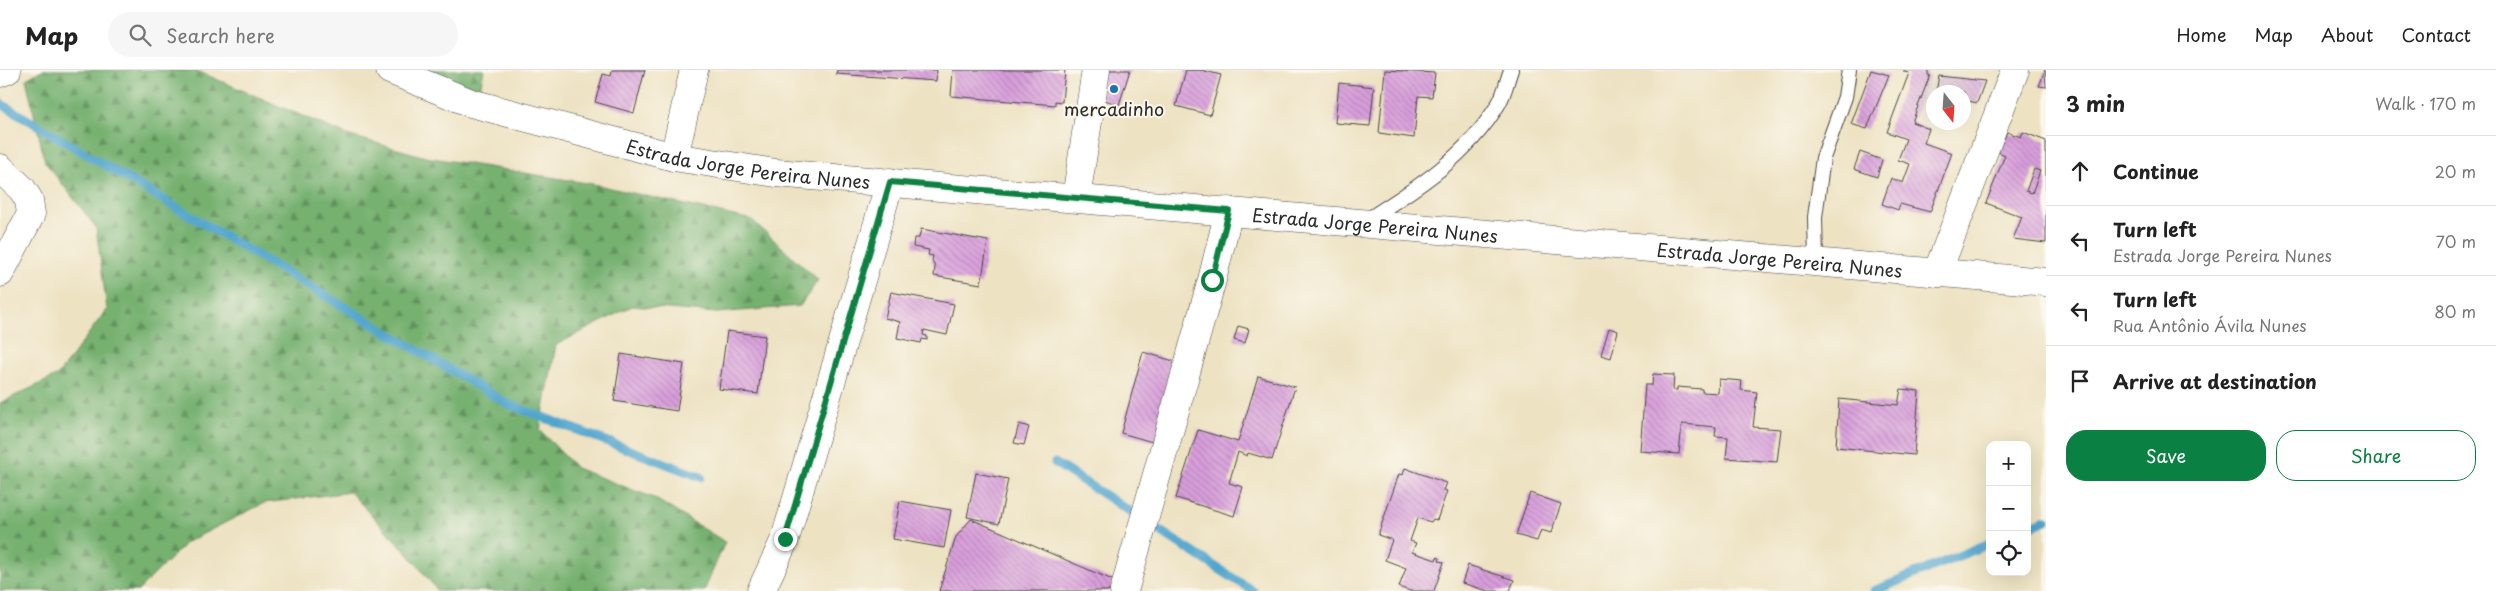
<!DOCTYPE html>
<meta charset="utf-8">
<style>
:root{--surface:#fff;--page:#f6f6f6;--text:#222;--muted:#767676;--line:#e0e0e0;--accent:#0b8043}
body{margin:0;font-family:"Playpen Sans",sans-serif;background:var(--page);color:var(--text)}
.controls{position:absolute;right:15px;bottom:15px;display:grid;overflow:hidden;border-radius:10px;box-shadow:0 5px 20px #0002}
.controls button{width:45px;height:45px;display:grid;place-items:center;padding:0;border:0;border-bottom:1px solid var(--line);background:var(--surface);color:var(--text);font:25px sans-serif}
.compass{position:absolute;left:1926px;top:15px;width:45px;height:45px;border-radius:50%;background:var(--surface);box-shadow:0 5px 20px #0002;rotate:163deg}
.stop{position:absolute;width:15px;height:15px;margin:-11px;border:4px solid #0b8043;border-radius:50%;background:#fff}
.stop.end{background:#0b8043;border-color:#fff;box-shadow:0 1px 5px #0008}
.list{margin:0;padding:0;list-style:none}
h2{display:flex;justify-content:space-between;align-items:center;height:65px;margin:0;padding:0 20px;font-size:21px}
h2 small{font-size:16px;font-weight:400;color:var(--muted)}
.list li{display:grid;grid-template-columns:32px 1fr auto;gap:15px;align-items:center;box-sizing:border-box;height:70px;padding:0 20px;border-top:1px solid var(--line)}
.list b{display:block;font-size:19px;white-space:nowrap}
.list p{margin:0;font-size:16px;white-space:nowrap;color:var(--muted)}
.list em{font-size:16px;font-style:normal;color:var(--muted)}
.actions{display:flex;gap:10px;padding:15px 20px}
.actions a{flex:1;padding:11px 0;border:1px solid var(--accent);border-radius:20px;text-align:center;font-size:18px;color:var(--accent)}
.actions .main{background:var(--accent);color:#fff}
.icon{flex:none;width:28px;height:28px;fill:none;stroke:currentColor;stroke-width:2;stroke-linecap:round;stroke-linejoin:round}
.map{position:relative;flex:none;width:2046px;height:521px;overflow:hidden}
header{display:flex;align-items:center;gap:30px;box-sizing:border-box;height:70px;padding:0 25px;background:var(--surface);border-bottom:1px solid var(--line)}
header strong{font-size:24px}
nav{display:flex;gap:28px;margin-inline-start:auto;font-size:18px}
.search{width:350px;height:45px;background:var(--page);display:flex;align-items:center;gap:12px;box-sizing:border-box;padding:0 18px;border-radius:28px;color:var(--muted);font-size:19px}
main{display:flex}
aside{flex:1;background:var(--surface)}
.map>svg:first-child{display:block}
</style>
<header>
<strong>Map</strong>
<div class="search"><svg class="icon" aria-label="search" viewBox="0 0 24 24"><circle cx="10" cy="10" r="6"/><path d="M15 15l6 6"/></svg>Search here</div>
<nav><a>Home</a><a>Map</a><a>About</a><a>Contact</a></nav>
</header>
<main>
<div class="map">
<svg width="2046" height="521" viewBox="0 0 2046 521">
<defs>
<pattern id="forest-firs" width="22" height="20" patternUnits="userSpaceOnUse" patternTransform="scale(1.25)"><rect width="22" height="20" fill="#76b170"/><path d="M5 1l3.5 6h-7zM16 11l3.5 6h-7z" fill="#61905c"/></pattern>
<pattern id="building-back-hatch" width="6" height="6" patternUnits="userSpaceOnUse" patternTransform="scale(1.25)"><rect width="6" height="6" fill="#d99fdc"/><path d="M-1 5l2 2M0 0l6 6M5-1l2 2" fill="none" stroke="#b082b3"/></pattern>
</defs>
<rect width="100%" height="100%" fill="#fbf7ec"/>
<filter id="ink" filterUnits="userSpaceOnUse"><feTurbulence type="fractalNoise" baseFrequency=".02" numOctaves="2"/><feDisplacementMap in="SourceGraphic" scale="10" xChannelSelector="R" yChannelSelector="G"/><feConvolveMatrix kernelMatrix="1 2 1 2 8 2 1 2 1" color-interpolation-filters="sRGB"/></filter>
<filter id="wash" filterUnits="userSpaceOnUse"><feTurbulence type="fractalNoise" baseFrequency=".0096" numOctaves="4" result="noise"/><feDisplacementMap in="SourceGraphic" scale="20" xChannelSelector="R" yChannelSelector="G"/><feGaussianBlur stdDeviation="1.12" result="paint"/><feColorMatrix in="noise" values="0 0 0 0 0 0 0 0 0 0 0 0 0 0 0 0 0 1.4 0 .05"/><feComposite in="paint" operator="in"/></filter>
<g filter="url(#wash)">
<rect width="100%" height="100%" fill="#ede2c2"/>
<!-- forest -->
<path fill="url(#forest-firs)" stroke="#506e4e" d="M42,0H195L347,65L426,87L593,114L752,150L818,210L800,236L717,243L632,236L556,275L540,360L576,398L654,428L725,472L704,521H438L409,485L350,422L264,433L187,472L138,521H0V333L58,305L107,239L96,157L45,92L26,9Z
M420,0H484L480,20Z"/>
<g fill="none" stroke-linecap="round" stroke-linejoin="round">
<!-- stream -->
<path stroke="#51a5cd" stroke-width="9" d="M0,33L508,334L701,407
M1055,393L1253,521
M2027,458L2046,450
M1874,521L1990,473"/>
</g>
<g id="blocks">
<!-- building -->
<path fill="url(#building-back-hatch)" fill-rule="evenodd" d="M612,0H645L634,43L595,32L603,4L611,6Z
M837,0H937L936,11L836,4Z
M953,0H1065L1062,32L1055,31V35L951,26Z
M1102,0H1130L1119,35L1102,29Z
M1186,0H1201L1221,5L1210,45L1176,36Z
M1385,0L1435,3L1432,27L1418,26L1414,68L1379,63Z
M1871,0L1889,5L1867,59L1851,54Z
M1904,0H1928V5H1930L1912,52L1929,59L1924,73L1952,83L1930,142L1900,134L1898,140L1882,134L1891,108L1903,113L1910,94L1898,90L1906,69L1887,62L1909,3L1904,2Z
M2045,0L2046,17L2039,16Z
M1939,6L1985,11L1977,33L1964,30V22H1936Z
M1339,13L1374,17L1370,56L1335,53Z
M2007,62L2021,67L2023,62L2046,71V173L2013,169L2022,147L1986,133L2005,85L1998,82ZM2034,99L2040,101L2032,123L2026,121Z
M1860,82L1882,90L1877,107L1854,99Z
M921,159L988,171L981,214L934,206L935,197L932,191L933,186L928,185L929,180L913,177L914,168H919Z
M891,222L954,234L947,265L924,260L923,265L927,266V270L922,269L921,273L897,268L900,252L885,248Z
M1238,256L1249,259L1245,273L1234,270Z
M1609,258L1618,261L1611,288L1601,285Z
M727,261L765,266L758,324L719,319Z
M1143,282L1184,294L1156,373L1121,363Z
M621,284L684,294L677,341L614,331Z
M1653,304L1674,305L1673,320H1677V317L1702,319V322L1718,323L1719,309L1742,311L1741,320L1757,322L1753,357L1781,359L1777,392L1726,388L1728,367L1715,366L1716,357L1682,354L1679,384L1640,381L1645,315H1652Z
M1258,306L1295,317L1272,390L1248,383L1247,386L1238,382L1229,413L1243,417L1234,446L1176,428L1198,360L1238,372Z
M1901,319L1919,321L1914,385L1836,377L1839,329L1898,335Z
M1019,354L1029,357L1024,375L1014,373Z
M1405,398L1446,413L1443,420L1447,421L1437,450L1433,449L1431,452L1418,448L1410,471L1416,473L1412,482L1436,490L1437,487L1440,488L1439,491L1444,492L1434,521H1410L1399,517L1406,498L1385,490L1392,470L1378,465L1399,404L1403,405Z
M976,403L1008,409L999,454L967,447Z
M1530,423L1561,434L1551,463L1541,460L1537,471L1516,465Z
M900,431L951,440L944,478L893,469Z
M971,449L1124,515L1121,521H939L956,467Z
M1468,495L1514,510L1510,521H1488L1462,513Z"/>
</g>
</g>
<g filter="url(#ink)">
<use href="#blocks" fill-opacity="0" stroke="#484642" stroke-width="1"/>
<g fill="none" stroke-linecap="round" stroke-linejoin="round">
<!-- lane casing -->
<g stroke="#484642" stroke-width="16">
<path id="lane" d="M1365,151C1416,119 1468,86 1499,33C1505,23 1507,10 1511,0
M1816,192L1815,147L1823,88L1845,27L1849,0"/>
</g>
<!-- street casing -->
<g stroke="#484642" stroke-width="29">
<path id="street" d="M0,3L7,0
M674,87L694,0
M0,98L22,119L29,130L31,144L0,203
M1076,128L1096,0
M1937,203L2015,0
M761,521L785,469L890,112
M1124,521L1212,210L1229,141"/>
</g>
<!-- secondary casing -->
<g stroke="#484642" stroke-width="29">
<g id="secondary">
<path id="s1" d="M390,0L471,33L674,87L776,103L2046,212"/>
</g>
</g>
<!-- lane -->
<use href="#lane" stroke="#fff" stroke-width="14"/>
<!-- street -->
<use href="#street" stroke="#fff" stroke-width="28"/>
<!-- secondary -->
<use href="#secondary" stroke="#fff" stroke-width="28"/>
</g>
</g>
<g fill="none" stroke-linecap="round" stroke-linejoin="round" filter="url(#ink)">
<!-- route -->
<path stroke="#0b8043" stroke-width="6" d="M785,469L890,112L1229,141L1212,210"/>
</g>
<!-- markers -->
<circle fill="#1f6fb2" stroke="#fbf7ec" stroke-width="2" cx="1114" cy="19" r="5"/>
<g text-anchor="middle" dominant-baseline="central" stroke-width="4" stroke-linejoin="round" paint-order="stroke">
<!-- poi labels -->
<g font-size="18" fill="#2b2b2b" stroke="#fbf7ec">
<text x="1114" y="38">mercadinho</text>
</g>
<!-- street labels -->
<g font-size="18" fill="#2b2b2b" stroke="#fbf7ec">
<text stroke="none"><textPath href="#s1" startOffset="372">Estrada Jorge Pereira Nunes</textPath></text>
<text stroke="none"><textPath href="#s1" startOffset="1002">Estrada Jorge Pereira Nunes</textPath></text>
<text stroke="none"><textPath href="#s1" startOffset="1408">Estrada Jorge Pereira Nunes</textPath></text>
</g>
</g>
</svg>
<div class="controls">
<button>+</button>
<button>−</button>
<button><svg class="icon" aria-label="locate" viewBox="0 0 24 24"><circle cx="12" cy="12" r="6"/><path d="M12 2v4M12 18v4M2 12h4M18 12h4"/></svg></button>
</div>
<svg class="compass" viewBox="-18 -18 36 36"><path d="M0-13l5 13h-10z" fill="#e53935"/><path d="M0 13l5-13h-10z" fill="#767676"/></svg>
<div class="stop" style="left:1212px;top:210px"></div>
<div class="stop end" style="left:785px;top:469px"></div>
</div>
<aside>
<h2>3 min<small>Walk · 170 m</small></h2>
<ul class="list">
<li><svg class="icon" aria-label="ahead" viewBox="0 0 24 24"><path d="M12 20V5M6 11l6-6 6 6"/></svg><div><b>Continue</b></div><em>20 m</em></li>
<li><svg class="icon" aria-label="left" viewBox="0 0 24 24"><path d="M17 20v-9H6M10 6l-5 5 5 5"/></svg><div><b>Turn left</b><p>Estrada Jorge Pereira Nunes</p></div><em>70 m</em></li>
<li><svg class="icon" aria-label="left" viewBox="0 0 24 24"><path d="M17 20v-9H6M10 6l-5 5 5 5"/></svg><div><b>Turn left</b><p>Rua Antônio Ávila Nunes</p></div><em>80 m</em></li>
<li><svg class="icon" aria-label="arrive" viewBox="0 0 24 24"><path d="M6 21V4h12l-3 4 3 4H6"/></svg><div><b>Arrive at destination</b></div></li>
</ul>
<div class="actions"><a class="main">Save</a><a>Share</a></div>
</aside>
</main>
